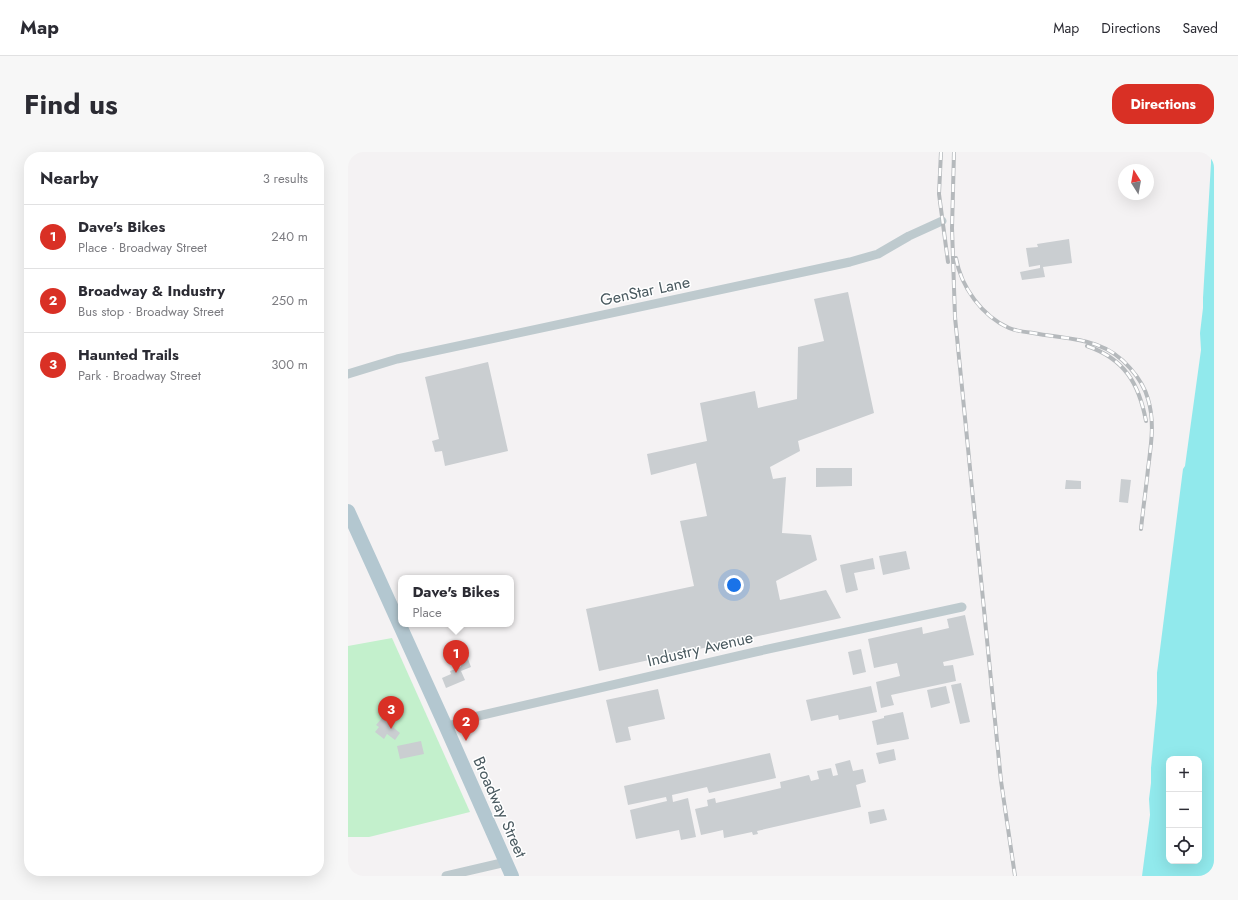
<!DOCTYPE html>
<meta charset="utf-8">
<style>
:root{--surface:#fff;--page:#f7f7f7;--text:#2b2b33;--muted:#7c7c81;--line:#e1e1e2;--accent:#d93025}
body{margin:0;font-family:Jost,sans-serif;background:var(--page);color:var(--text)}
.controls{position:absolute;right:12px;bottom:12px;display:grid;overflow:hidden;border-radius:8px;box-shadow:0 4px 16px #0002}
.controls button{width:36px;height:36px;display:grid;place-items:center;padding:0;border:0;border-bottom:1px solid var(--line);background:var(--surface);color:var(--text);font:20px sans-serif}
.compass{position:absolute;left:770px;top:12px;width:36px;height:36px;border-radius:50%;background:var(--surface);box-shadow:0 4px 16px #0002;rotate:349deg}
.you{position:absolute;left:386px;top:433px;width:14px;height:14px;margin:-10px;border:3px solid #fff;border-radius:50%;background:#1a73e8;box-shadow:0 0 0 6px #1a73e833}
.badge{display:grid;place-items:center;width:26px;height:26px;border-radius:50%;background:var(--accent);color:#fff;font-size:13px;font-weight:700}
.pin{position:absolute;translate:-50% -33px;filter:drop-shadow(0 1px 2px #0008)}
.pin::after{content:'';position:absolute;top:21px;width:14px;height:12px;background:inherit;clip-path:polygon(0 0,100% 0,50% 100%)}
.popup{position:absolute;left:50px;top:423px;width:116px;height:52px;box-sizing:border-box;display:grid;place-content:center;border-radius:8px;background:var(--surface);filter:drop-shadow(0 1px 3px #0005);font-size:13px;white-space:nowrap;color:var(--muted)}
.popup b{font-size:15px;color:var(--text)}
.popup::after{content:'';position:absolute;left:50%;top:100%;margin-left:-8px;border:8px solid transparent;border-top-color:var(--surface)}
.list{margin:0;padding:0;list-style:none}
h2{display:flex;justify-content:space-between;align-items:center;height:52px;margin:0;padding:0 16px;font-size:17px}
h2 small{font-size:13px;font-weight:400;color:var(--muted)}
.list li{display:grid;grid-template-columns:26px 1fr auto;gap:12px;align-items:center;box-sizing:border-box;height:64px;padding:0 16px;border-top:1px solid var(--line)}
.list b{display:block;font-size:15px;white-space:nowrap}
.list p{margin:0;font-size:13px;white-space:nowrap;color:var(--muted)}
.list em{font-size:13px;font-style:normal;color:var(--muted)}
.icon{flex:none;width:22px;height:22px;fill:none;stroke:currentColor;stroke-width:2;stroke-linecap:round;stroke-linejoin:round}
.map{position:relative;flex:none;width:866px;height:724px;overflow:hidden;border-radius:16px}
header{display:flex;align-items:center;gap:24px;box-sizing:border-box;height:56px;padding:0 20px;background:var(--surface);border-bottom:1px solid var(--line)}
header strong{font-size:19px}
nav{display:flex;gap:22px;margin-inline-start:auto;font-size:14px}
.intro{display:flex;align-items:center;justify-content:space-between;box-sizing:border-box;height:96px;padding:0 24px}
h1{margin:0;font-size:28px}
.button{padding:10px 18px;border-radius:16px;background:var(--accent);color:#fff;font-size:14px;font-weight:700}
main{display:flex;gap:24px;padding:0 24px}
aside{flex:1;background:var(--surface);border-radius:16px;box-shadow:0 4px 16px #0002}
.map>svg:first-child{display:block}
</style>
<header>
<strong>Map</strong>
<nav><a>Map</a><a>Directions</a><a>Saved</a></nav>
</header>
<div class="intro"><h1>Find us</h1><a class="button">Directions</a></div>
<main>
<aside>
<h2>Nearby<small>3 results</small></h2>
<ul class="list">
<li><span class="badge">1</span><div><b>Dave's Bikes</b><p>Place · Broadway Street</p></div><em>240 m</em></li>
<li><span class="badge">2</span><div><b>Broadway &amp; Industry</b><p>Bus stop · Broadway Street</p></div><em>250 m</em></li>
<li><span class="badge">3</span><div><b>Haunted Trails</b><p>Park · Broadway Street</p></div><em>300 m</em></li>
</ul>
</aside>
<div class="map">
<svg width="866" height="724" viewBox="0 0 866 724">
<rect width="100%" height="100%" fill="#f4f2f3"/>
<!-- green -->
<path fill="#c3f0cc" d="M44,486L122,660L21,685H0V494Z"/>
<!-- water -->
<path fill="#91e9ec" fill-rule="evenodd" d="M863,0H866V724H794L802,663L801,647L803,631V616L809,551V521L835,317L837,314L853,198L852,181L855,156V146L863,11ZM821,607H851V709H821Z"/>
<!-- building -->
<path fill="#caced1" d="M721,87L724,111L695,115L697,125L674,128L672,120L692,116V113L681,115L678,96L690,95L689,92Z
M500,140L526,261L450,289L452,299L422,315L425,327L438,325L434,381L463,383L469,408L428,429L432,448L478,438L493,466L251,519L238,457L346,434L332,369L359,364L348,311L303,323L299,302L359,289L352,251L407,239L410,256L449,247L450,195L476,189L466,147Z
M140,210L160,299L97,314L94,299L87,300L84,289L91,287L77,225Z
M468,316H504V334L468,335Z
M773,327L783,328L780,351L771,350Z
M718,328L733,329V337H717Z
M558,399L562,417L535,423L531,404Z
M525,406L527,417L506,421L510,438L498,441L492,413Z
M617,463L626,503L595,510L596,514L605,513L608,529L543,543L546,553L533,556L528,530L552,524L549,511L526,516L520,487L574,475L575,482L601,476L599,467Z
M513,497L518,520L505,523L500,500Z
M120,507L123,515L113,519L117,528L98,536L94,526L103,522L102,519L113,515L111,510Z
M613,531L622,570L612,572L603,533Z
M523,534L529,560L491,568L490,563L463,569L458,548Z
M598,534L602,551L583,556L579,538Z
M310,537L317,567L280,575L283,588L268,591L258,548Z
M555,560L561,587L529,593L524,569L536,566V564Z
M34,566L52,581L47,588L39,582L36,587L27,580L31,575L28,573Z
M73,589L76,602L52,607L49,594Z
M546,597L548,608L531,612L528,601Z
M422,601L428,626L361,641L359,635L324,643L325,650L340,646L348,685L333,688L331,678L288,687L282,658L319,649L318,645L280,653L276,634Z
M502,608L505,619L515,617L518,630L508,633L513,655L409,679L410,682L405,683L404,680L376,686L375,678L353,683L347,657L360,654L359,648L367,646L368,651L433,636L432,630L461,623L463,629L471,627L469,619L483,616L485,624L490,623L487,612Z
M536,657L539,668L522,672L520,660Z"/>
<g fill="none" stroke-linecap="round" stroke-linejoin="round">
<!-- street -->
<path stroke="#becace" stroke-width="9" d="M0,222L49,207L502,110L530,102L561,84L594,69
M98,575L126,565L407,500L614,455
M98,724L158,710"/>
<!-- primary -->
<path stroke="#b3c7d0" stroke-width="14" d="M0,359L98,575L164,724"/>
<!-- rail casing -->
<g stroke="#b5b9bc" stroke-width="4">
<path id="rail" d="M593,0L591,42L600,110
M606,0L604,76L607,165L653,629L667,724
M608,106C613,135 634,164 661,176C668,179 677,180 685,181C722,188 756,185 782,216C790,225 797,236 800,247C807,270 803,293 800,317C798,337 795,357 793,377
M739,194C777,207 791,232 798,269"/>
</g>
<!-- rail -->
<use href="#rail" stroke="#fff" stroke-width="2.5" stroke-dasharray="8" stroke-linecap="butt"/>
</g>
<g text-anchor="middle" dominant-baseline="central" stroke-width="3" stroke-linejoin="round" paint-order="stroke">
<!-- street labels -->
<g font-size="16" fill="#4a5a60" stroke="#fff">
<text transform="translate(297 139) rotate(-12)">GenStar Lane</text>
<text transform="translate(352 497) rotate(-13)">Industry Avenue</text>
<text transform="translate(152 655) rotate(66)">Broadway Street</text>
</g>
</g>
</svg>
<div class="controls">
<button>+</button>
<button>−</button>
<button><svg class="icon" aria-label="locate" viewBox="0 0 24 24"><circle cx="12" cy="12" r="6"/><path d="M12 2v4M12 18v4M2 12h4M18 12h4"/></svg></button>
</div>
<svg class="compass" viewBox="-18 -18 36 36"><path d="M0-13l5 13h-10z" fill="#e53935"/><path d="M0 13l5-13h-10z" fill="#7c7c81"/></svg>
<div class="you"></div>
<div class="pin badge" style="left:108px;top:521px">1</div>
<div class="popup"><b>Dave's Bikes</b>Place</div>
<div class="pin badge" style="left:118px;top:589px">2</div>
<div class="pin badge" style="left:43px;top:577px">3</div>
</div>
</main>
